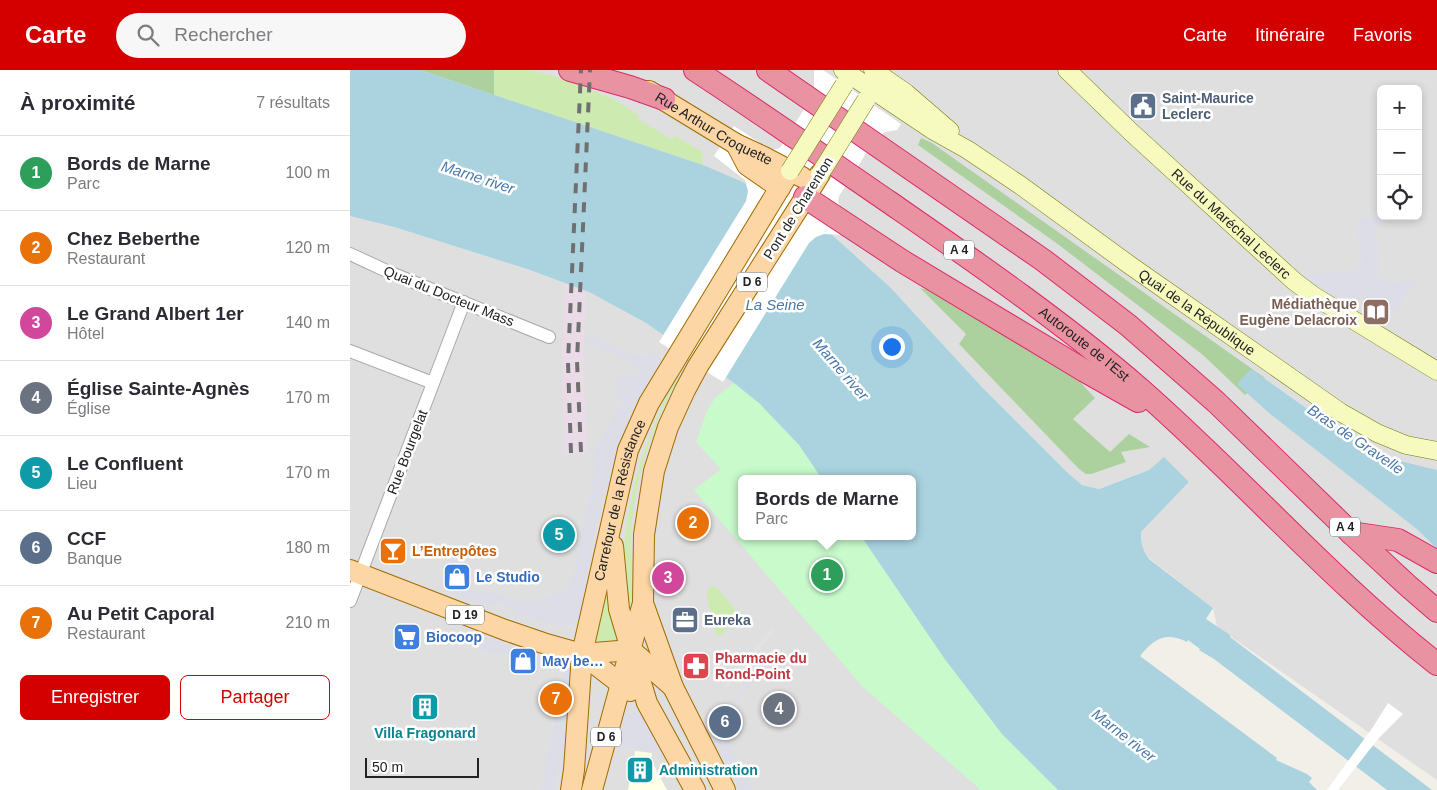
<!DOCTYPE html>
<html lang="fr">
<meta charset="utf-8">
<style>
:root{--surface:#fff;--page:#f7f7f7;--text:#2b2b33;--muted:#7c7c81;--line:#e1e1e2;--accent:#d40000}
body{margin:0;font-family:Arial,sans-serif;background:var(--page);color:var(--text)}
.controls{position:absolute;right:15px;top:15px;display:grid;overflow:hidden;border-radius:8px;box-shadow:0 2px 8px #0003}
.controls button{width:45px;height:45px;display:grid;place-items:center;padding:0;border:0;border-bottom:1px solid var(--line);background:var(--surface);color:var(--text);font:25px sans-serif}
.scale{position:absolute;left:15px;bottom:12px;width:114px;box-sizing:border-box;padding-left:5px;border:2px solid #222;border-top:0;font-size:14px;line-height:18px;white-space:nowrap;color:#222;-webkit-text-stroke:4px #fff;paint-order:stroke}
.you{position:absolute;left:541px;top:276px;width:18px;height:18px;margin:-12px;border:4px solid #fff;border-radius:50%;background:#1a73e8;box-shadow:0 0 0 8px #1a73e833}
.badge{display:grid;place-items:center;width:32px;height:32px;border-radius:50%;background:var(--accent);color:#fff;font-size:16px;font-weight:700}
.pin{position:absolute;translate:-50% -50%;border:2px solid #fff;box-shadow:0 1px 5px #0006}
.popup{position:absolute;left:388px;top:405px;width:178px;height:65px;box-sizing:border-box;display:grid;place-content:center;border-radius:8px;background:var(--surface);filter:drop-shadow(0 1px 4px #0005);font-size:16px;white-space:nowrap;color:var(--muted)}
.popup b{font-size:19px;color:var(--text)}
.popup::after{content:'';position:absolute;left:50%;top:100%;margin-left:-10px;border:10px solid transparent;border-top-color:var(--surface)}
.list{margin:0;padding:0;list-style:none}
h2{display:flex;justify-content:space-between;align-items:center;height:65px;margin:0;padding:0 20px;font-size:21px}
h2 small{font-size:16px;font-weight:400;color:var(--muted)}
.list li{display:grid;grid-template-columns:32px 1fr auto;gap:15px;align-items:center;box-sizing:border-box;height:75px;padding:0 20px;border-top:1px solid var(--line)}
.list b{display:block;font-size:19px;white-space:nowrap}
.list p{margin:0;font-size:16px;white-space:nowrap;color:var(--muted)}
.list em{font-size:16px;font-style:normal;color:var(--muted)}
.actions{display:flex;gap:10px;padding:15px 20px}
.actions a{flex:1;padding:11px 0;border:1px solid var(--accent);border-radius:8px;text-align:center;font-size:18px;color:var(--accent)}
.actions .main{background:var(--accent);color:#fff}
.icon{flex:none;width:28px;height:28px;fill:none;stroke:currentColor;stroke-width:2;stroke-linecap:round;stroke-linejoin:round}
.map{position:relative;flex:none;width:1087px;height:720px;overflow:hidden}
header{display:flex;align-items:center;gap:30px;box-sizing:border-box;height:70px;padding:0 25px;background:var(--accent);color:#fff}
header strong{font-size:24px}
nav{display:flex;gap:28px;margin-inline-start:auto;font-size:18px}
.search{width:350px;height:45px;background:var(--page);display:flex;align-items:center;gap:12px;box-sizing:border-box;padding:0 18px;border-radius:28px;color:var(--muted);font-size:19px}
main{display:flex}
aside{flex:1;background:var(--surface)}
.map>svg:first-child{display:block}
</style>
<header>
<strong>Carte</strong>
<div class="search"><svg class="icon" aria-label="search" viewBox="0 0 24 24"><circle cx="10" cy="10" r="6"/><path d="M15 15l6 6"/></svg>Rechercher</div>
<nav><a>Carte</a><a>Itinéraire</a><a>Favoris</a></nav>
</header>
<main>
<aside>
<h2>À proximité<small>7 résultats</small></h2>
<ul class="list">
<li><span class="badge" style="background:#2e9e5b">1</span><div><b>Bords de Marne</b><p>Parc</p></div><em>100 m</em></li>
<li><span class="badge" style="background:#e8710a">2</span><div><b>Chez Beberthe</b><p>Restaurant</p></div><em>120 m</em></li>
<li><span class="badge" style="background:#d1479c">3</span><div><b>Le Grand Albert 1er</b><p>Hôtel</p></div><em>140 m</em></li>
<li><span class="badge" style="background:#6b7280">4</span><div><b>Église Sainte-Agnès</b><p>Église</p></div><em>170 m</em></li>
<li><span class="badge" style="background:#0f9aa8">5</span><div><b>Le Confluent</b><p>Lieu</p></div><em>170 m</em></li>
<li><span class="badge" style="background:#5c6f8a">6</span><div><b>CCF</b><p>Banque</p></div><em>180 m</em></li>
<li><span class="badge" style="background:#e8710a">7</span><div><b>Au Petit Caporal</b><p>Restaurant</p></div><em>210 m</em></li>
</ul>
<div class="actions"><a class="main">Enregistrer</a><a>Partager</a></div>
</aside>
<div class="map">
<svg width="1087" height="720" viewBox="0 0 1087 720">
<rect width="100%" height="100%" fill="#f2efe9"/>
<!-- residential -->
<path fill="#e0dfdf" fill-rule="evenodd" d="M70,0H1087V710L867,557L863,538L799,488L794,483L792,475L791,462L839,412L813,388L799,400L748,419L732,415L718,403L631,316L540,217L480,163L353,95ZM1031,19H1068V146H1031Z
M0,146L44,157L177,199L239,222L314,263L384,313L409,333L472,409H392V466H511L594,588L652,664L708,720H0Z"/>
<!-- industrial -->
<path fill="#ebdbe8" d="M225,0H245L233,291L237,381L215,384L212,292Z"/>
<!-- education -->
<path fill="#ffffe5" d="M285,681L302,683L301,690L317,720H278Z"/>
<!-- grass -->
<path fill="#cdebb0" d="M144,0H180L215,9L261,28L289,45L288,49L321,69L325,66L352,82L353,95L144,25Z
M327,306L329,307C302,355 285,407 281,461C280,488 284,515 280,542C278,536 276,530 275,524C272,507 273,487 275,470C281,412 299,358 327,306Z
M259,475L268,569L257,574L244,570Z
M362,516L366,517L384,538L385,544L384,551L370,566L366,565L357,527L358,519Z"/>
<!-- forest -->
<path fill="#add19e" d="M70,0H144V25Z
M571,68L582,73L915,308L895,325L853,285L705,172L568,75Z
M570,218L585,222L719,300L745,328L723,349L760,382L779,364L800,377L771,382L776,392L741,404H736L728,398L609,274L616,264Z"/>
<!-- park -->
<path fill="#c8facc" d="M384,313L409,333L449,375L472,409H392V466H511L594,588L652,664L708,720H631L513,617L344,420L371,399L346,372L357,341L365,328Z"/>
<!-- parking -->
<path fill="#e2e2e2" d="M421,559L424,561L378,618L374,616Z"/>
<!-- plaza -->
<path fill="#dddde8" d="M1026,148L1033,153L1026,158L1029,201L1028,206L1042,214L1044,212L1050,214L1066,206L1065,212L1067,213L1064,218L1062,216L1058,221L1047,244L1009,223L996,238L955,211L962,204L1004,201L1012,192L1010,172H1007L1006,161H1009V149Z
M241,266L280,284L295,287L302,283L312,290L284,335L262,391L243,467L231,546L223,554L210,557L200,553L165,544L163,538L147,532L140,536L110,527L114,517L178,532L188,531L211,522L218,515L223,505L245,398L243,390L248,375L272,331L266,324L265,317L268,310L272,306L279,305L286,307L290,300L272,288L233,271Z
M132,565L217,597L221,604L220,674L210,694L204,720H190L215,601L168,586L129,581Z
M414,591H420L383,637L366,650L403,720H390L367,678L362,679L358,672V657L362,649L380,635L393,618V613L399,601L406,595Z
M293,641L314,677L302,683L264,675L273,643L285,644L290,643Z"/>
<!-- water -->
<path fill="#aad3df" d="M0,0H70L353,95L393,112L480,163L540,217L631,316L718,403L732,415L749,419L799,400L814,387L839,412L791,462C791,472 792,480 799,489L863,538L856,549L880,565V567L1082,720H1037L864,589L849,580L850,579L838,570L837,572C816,561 803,569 790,586L927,688L926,690L957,704L962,708L959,712L967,720H708L652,664L594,588L511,466H562V409H472L449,375L409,333L384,313L296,253L239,222L177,199L44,157L0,146Z
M901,299L980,355L1020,380L1054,392L1087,400V479L1068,460L919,343L887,314Z"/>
<!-- pier -->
<path fill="#fff" d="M464,0H473L551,54L547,60L535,62L524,71L489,126L488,132L491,138L494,165L474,164L466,167L459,173L373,312L309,272L396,131L398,121L395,110L364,86L384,56L421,80L430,78L464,23Z
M1038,633L1053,644L1028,669L988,720H977L1023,657Z"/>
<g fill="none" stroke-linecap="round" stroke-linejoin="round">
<!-- street casing -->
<g stroke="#a9a9a9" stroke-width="14">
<path id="street" d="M0,184L41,203L199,267
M0,281L83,313
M0,531L114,232"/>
</g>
<!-- secondary casing -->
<g stroke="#707d05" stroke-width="19">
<g id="secondary">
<path id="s1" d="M493,0L584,61L618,80L670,115L781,196L990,342L1027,363L1056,375L1087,381"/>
<path d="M523,0L556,23L600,61"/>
<path id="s2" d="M717,0L781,62L944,211L964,226L1087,301"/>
</g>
</g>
<!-- primary casing -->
<g stroke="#a06b00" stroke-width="22">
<g id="primary">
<path id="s3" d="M299,21L386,74L414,87L452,107"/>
<path d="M386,74L397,95L430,118"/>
<path d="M263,476L269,539L297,633L345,720"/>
<path d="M0,500L155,560L193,573L232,584L281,580L323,617"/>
<path d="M293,533L323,617L375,720"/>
<path d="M232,584L280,621"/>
<path id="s4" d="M221,720L224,700L232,584L278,380L299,333L440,101"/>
<path d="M242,720L293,533L294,465L304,401L318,357L335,320L348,296L470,104"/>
</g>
</g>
<!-- highway casing -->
<g stroke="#dc2a67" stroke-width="24">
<g id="highway">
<path d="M220,0L280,17L314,29"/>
<path id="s5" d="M345,0C411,43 475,88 539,132C624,191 710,250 789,318C891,407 980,510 1087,594"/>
<path d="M418,0L693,190L778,255L866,332L1001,463L1057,515L1087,541"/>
<path d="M455,127L552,191L735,301L788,331"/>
<path d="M1001,463L1048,470L1087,492"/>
</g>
</g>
<!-- street -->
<use href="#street" stroke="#fff" stroke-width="12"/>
<!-- secondary -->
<use href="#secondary" stroke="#f7fabf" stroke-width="18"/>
<!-- primary -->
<use href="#primary" stroke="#fcd6a4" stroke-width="20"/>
<!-- highway -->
<use href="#highway" stroke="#e892a2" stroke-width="22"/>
<!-- rail -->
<path stroke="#707070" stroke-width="4" stroke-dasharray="10 10" stroke-linecap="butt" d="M231,382L227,291L240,0
M221,383L218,292L231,0"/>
<!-- secondary-bridge casing -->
<g stroke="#707d05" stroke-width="19" stroke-linecap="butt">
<path id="secondary-bridge" d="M440,101L494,15
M470,104L516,30"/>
</g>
<!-- secondary-bridge -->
<use href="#secondary-bridge" stroke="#f7fabf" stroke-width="18"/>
</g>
<!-- icons -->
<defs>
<g id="civic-square" transform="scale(1.4375)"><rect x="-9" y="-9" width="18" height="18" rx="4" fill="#5c6f8a" stroke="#fff"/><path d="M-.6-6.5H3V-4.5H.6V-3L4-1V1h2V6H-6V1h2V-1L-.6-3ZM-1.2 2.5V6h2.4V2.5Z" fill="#fff"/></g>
<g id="library-square" transform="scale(1.4375)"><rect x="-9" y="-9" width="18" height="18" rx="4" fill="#8d6e63" stroke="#fff"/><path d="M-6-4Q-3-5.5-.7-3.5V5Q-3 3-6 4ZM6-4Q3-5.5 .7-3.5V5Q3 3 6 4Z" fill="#fff"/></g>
<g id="bar-square" transform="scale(1.4375)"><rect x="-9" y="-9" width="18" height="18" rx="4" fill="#e8710a" stroke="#fff"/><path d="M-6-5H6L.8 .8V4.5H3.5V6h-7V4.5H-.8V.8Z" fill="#fff"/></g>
<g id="shop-square" transform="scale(1.4375)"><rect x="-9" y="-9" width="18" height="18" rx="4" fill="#3f7fe0" stroke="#fff"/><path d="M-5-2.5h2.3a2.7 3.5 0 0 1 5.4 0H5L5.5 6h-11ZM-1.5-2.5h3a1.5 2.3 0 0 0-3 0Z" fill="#fff"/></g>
<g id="office-square" transform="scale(1.4375)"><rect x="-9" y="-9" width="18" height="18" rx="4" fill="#5c6f8a" stroke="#fff"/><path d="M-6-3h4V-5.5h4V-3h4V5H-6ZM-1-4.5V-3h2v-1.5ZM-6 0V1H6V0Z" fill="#fff"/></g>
<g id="supermarket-square" transform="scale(1.4375)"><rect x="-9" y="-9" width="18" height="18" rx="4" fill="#3f7fe0" stroke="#fff"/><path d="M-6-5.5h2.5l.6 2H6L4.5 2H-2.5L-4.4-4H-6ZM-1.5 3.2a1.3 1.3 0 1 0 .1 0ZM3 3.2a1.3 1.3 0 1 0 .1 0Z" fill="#fff"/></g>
<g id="pharmacy-square" transform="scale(1.4375)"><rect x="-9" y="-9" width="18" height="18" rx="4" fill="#e0444e" stroke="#fff"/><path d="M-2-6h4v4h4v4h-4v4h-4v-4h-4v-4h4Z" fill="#fff"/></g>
<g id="building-square" transform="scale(1.4375)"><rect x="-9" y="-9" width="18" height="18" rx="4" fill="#0f9aa8" stroke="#fff"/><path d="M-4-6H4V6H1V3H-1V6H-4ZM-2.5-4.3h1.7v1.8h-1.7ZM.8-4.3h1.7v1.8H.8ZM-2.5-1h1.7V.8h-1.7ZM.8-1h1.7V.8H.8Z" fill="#fff"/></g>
</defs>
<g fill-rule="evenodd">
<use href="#civic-square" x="793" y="36"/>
<use href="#library-square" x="1026" y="242"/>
<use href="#bar-square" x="43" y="481"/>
<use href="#shop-square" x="107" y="507"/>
<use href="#office-square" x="335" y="550"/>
<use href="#supermarket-square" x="57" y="567"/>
<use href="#shop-square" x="173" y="591"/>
<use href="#pharmacy-square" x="346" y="596"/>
<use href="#building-square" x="75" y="637"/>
<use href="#building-square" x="290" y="700"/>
</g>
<g text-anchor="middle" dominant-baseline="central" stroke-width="5" stroke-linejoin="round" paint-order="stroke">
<!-- shield labels -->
<g fill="#fff" stroke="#646464" stroke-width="1">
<rect x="594" y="170.5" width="30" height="19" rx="4"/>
<rect x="387" y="202.5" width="30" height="19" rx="4"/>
<rect x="980" y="447.5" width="30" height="19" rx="4"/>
<rect x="96" y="535.5" width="38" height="19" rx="4"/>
<rect x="241" y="657.5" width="30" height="19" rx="4"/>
</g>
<g font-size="12" font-weight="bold" fill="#222">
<text x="609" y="180">A 4</text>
<text x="402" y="212">D 6</text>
<text x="995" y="457">A 4</text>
<text x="115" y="545">D 19</text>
<text x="256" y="667">D 6</text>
</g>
<!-- service labels -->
<g font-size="14" font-weight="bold" fill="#4e5e75" stroke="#fff" text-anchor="start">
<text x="812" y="28">Saint-Maurice<tspan x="812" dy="16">Leclerc</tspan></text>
<text x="354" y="550">Eureka</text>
</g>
<!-- street labels -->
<g font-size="14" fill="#222" stroke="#fff">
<text stroke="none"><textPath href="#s3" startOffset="75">Rue Arthur Croquette</textPath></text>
<text transform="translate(448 138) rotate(-58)">Pont de Charenton</text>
<text stroke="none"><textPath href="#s2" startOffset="225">Rue du Maréchal Leclerc</textPath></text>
<text transform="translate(99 226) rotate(22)">Quai du Docteur Mass</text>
<text stroke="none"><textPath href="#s1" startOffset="429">Quai de la République</textPath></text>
<text stroke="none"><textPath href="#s5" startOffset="476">Autoroute de l’Est</textPath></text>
<text transform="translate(57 382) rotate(-69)">Rue Bourgelat</text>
<text stroke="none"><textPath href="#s4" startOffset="295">Carrefour de la Résistance</textPath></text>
</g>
<!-- education labels -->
<g font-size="14" font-weight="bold" fill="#785e54" stroke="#fff" text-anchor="end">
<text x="1007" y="234">Médiathèque<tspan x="1007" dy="16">Eugène Delacroix</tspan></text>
</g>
<!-- food labels -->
<g font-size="14" font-weight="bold" fill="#c56008" stroke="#fff" text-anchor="start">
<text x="62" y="481">L’Entrepôtes</text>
</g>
<!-- shop labels -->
<g font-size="14" font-weight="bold" fill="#366cbe" stroke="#fff" text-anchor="start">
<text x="126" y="507">Le Studio</text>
<text x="76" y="567">Biocoop</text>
<text x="192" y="591">May be…</text>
</g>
<!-- health labels -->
<g font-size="14" font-weight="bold" fill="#be3a42" stroke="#fff" text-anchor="start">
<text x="365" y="588">Pharmacie du<tspan x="365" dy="16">Rond-Point</tspan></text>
</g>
<!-- culture labels -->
<g font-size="14" font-weight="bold" fill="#0d838f" stroke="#fff">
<text x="75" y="663">Villa Fragonard</text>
<text x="309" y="700" text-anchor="start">Administration</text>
</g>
<!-- water labels -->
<g font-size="15" font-style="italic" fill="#4a7aab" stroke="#fff">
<text transform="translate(128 107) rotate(18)">Marne river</text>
<text x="425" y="234">La Seine</text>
<text transform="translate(491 299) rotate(49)">Marne river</text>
<text transform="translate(1006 369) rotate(34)">Bras de Gravelle</text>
<text transform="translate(774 665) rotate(38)">Marne river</text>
</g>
</g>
</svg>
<div class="controls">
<button>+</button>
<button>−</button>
<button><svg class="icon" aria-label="locate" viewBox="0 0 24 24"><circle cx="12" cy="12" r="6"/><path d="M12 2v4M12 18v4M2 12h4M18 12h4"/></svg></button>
</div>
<div class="scale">50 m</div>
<div class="you"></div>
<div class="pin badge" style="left:477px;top:505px;background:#2e9e5b">1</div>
<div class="popup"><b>Bords de Marne</b>Parc</div>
<div class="pin badge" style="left:343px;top:453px;background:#e8710a">2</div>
<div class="pin badge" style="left:318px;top:508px;background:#d1479c">3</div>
<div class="pin badge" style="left:429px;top:639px;background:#6b7280">4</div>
<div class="pin badge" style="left:209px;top:465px;background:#0f9aa8">5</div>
<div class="pin badge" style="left:375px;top:652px;background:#5c6f8a">6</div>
<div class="pin badge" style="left:206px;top:629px;background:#e8710a">7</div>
</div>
</main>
